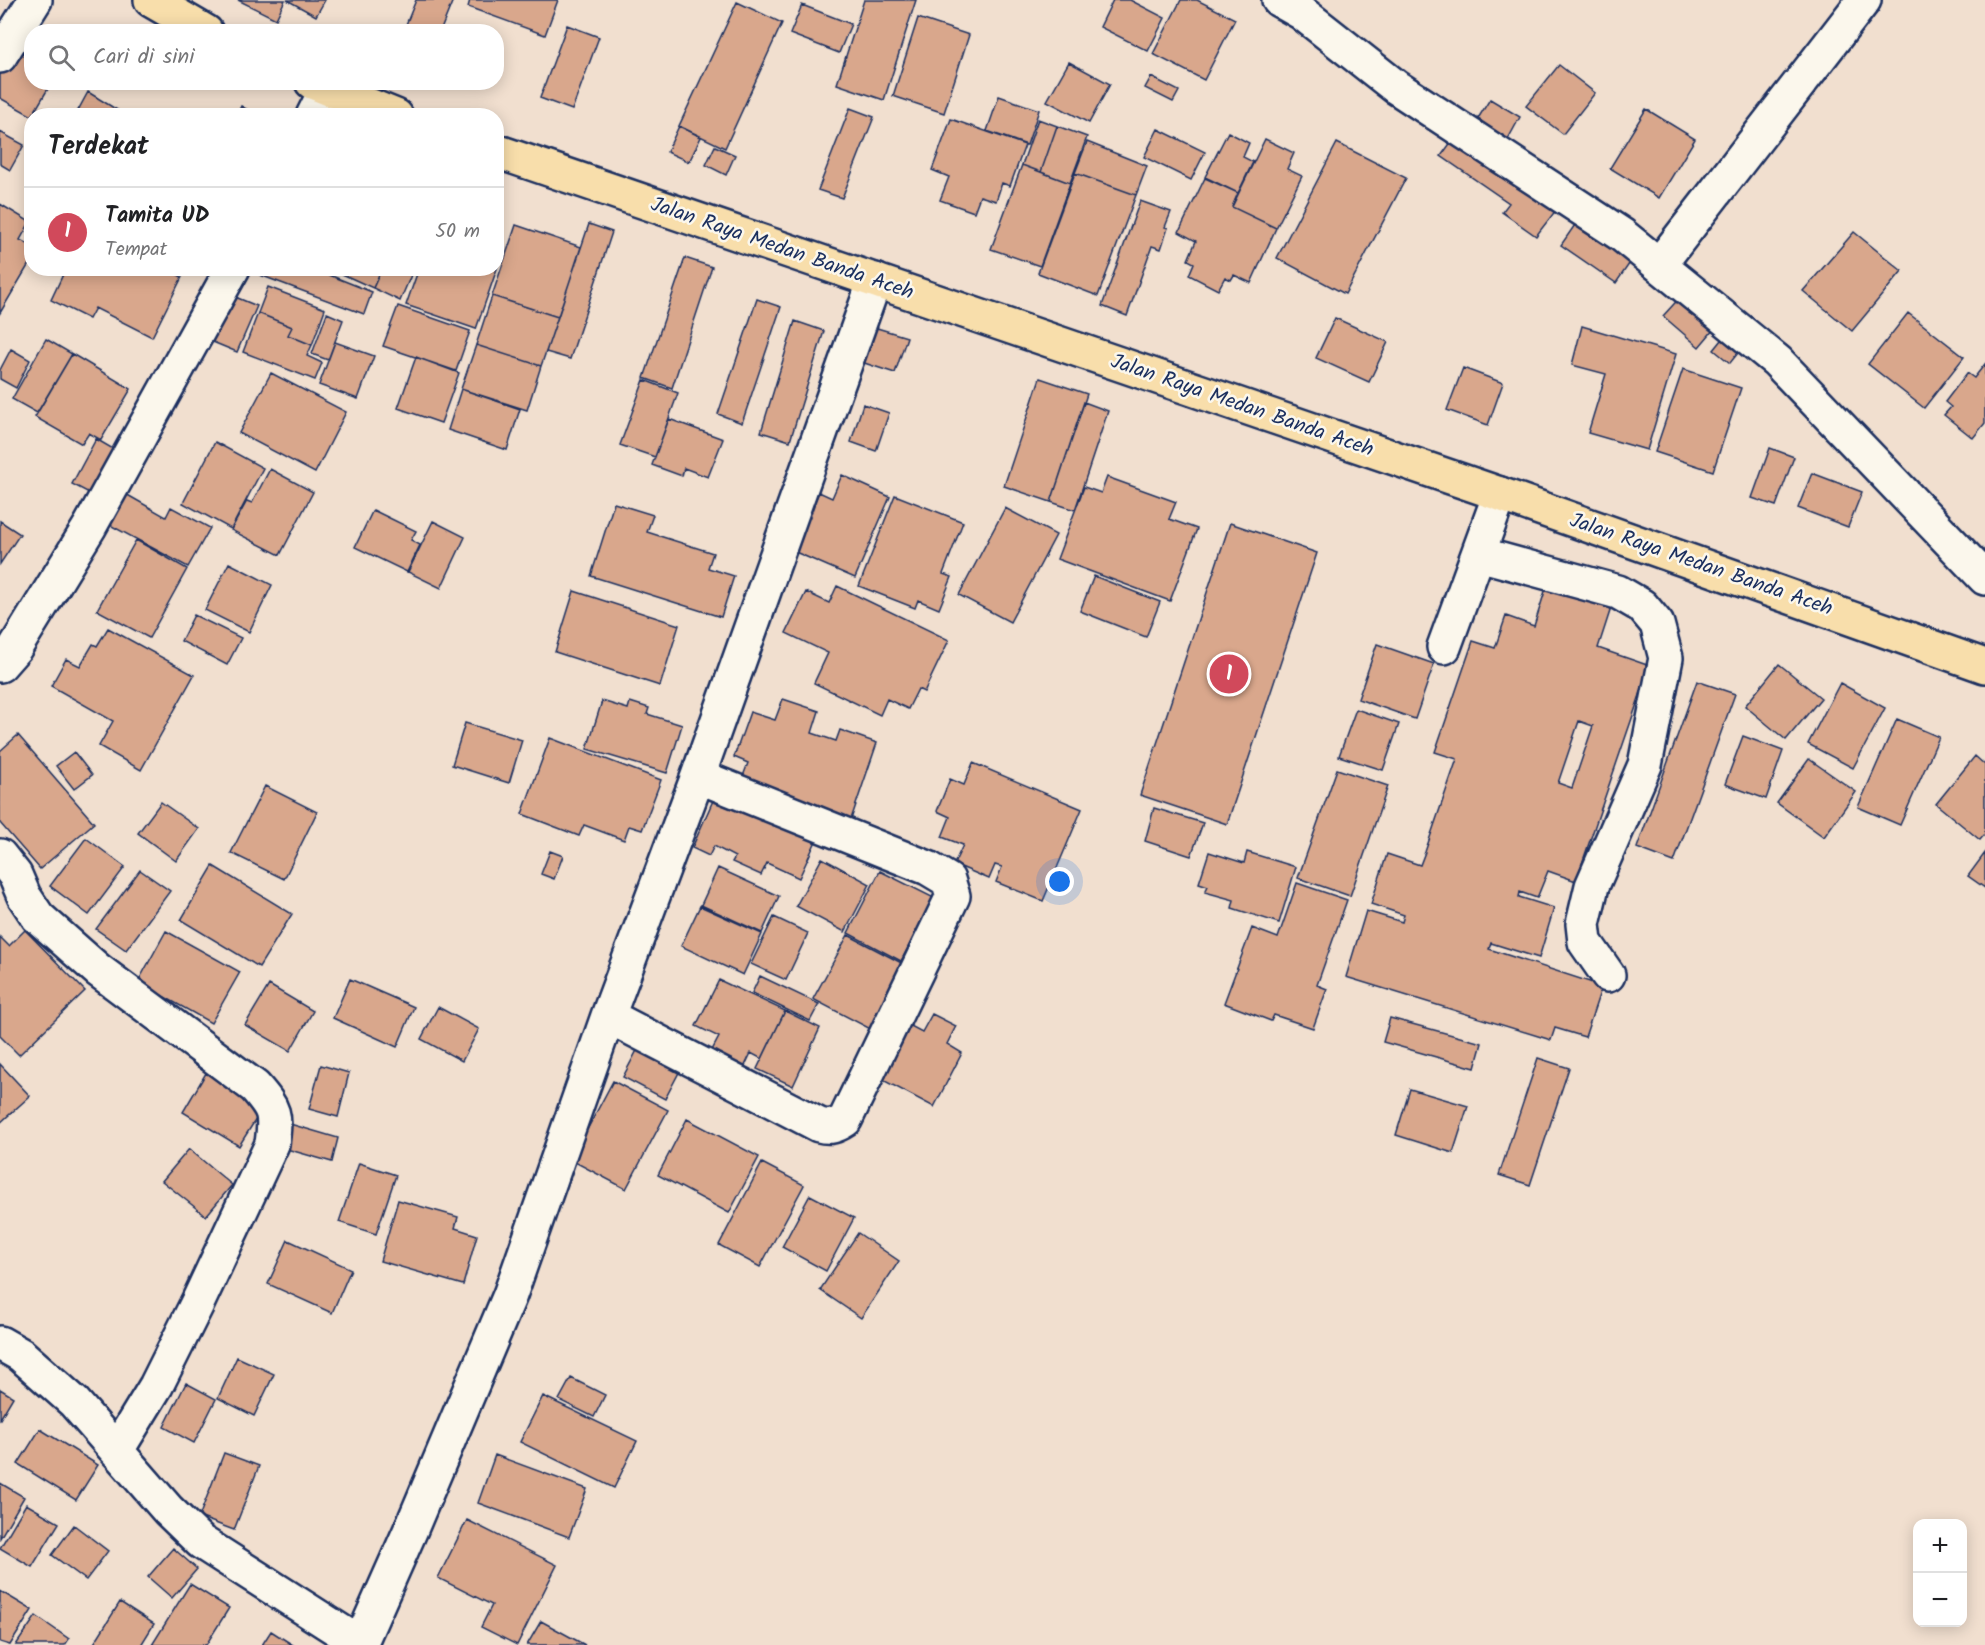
<!DOCTYPE html>
<html lang="id">
<meta charset="utf-8">
<style>
:root{--surface:#fff;--page:#f6f6f6;--text:#202124;--muted:#757577;--line:#e0e0e0;--accent:#d1495b}
body{margin:0;font-family:Kalam,sans-serif;background:var(--page);color:var(--text)}
.controls{position:absolute;right:18px;bottom:18px;display:grid;overflow:hidden;border-radius:12px;box-shadow:0 3px 15px #0003}
.controls button{width:54px;height:54px;display:grid;place-items:center;padding:0;border:0;border-bottom:2px solid var(--line);background:var(--surface);color:var(--text);font:30px sans-serif}
.you{position:absolute;left:1060px;top:882px;width:21px;height:21px;margin:-15px;border:4px solid #fff;border-radius:50%;background:#1a73e8;box-shadow:0 0 0 9px #1a73e833}
.badge{display:grid;place-items:center;width:39px;height:39px;border-radius:50%;background:var(--accent);color:#fff;font-size:20px;font-weight:700}
.pin{position:absolute;translate:-50% -50%;border:3px solid #fff;box-shadow:0 2px 6px #0006}
.list{margin:0;padding:0;list-style:none}
h2{display:flex;justify-content:space-between;align-items:center;height:78px;margin:0;padding:0 24px;font-size:26px}
h2 small{font-size:20px;font-weight:400;color:var(--muted)}
.list li{display:grid;grid-template-columns:39px 1fr auto;gap:18px;align-items:center;box-sizing:border-box;height:90px;padding:0 24px;border-top:2px solid var(--line)}
.list b{display:block;font-size:22px;white-space:nowrap}
.list p{margin:0;font-size:20px;white-space:nowrap;color:var(--muted)}
.list em{font-size:20px;font-style:normal;color:var(--muted)}
.icon{flex:none;width:33px;height:33px;fill:none;stroke:currentColor;stroke-width:2;stroke-linecap:round;stroke-linejoin:round}
.map{position:relative;flex:none;width:1985px;height:1645px;overflow:hidden}
.search{position:absolute;background:var(--surface);box-shadow:0 3px 15px #0003;left:24px;top:24px;width:480px;height:66px;display:flex;align-items:center;gap:15px;box-sizing:border-box;padding:0 21px;border-radius:24px;color:var(--muted);font-size:22px}
.panel{position:absolute;background:var(--surface);box-shadow:0 3px 15px #0003;left:24px;top:108px;width:480px;height:168px;border-radius:24px}
.map>svg:first-child{display:block}
</style>
<div class="map">
<svg width="1985" height="1645" viewBox="0 0 1985 1645">
<rect width="100%" height="100%" fill="#f1dfcf"/>
<filter id="ink" filterUnits="userSpaceOnUse"><feTurbulence type="fractalNoise" baseFrequency=".0167" numOctaves="2"/><feDisplacementMap in="SourceGraphic" scale="12" xChannelSelector="R" yChannelSelector="G"/><feConvolveMatrix kernelMatrix="1 2 1 2 8 2 1 2 1" color-interpolation-filters="sRGB"/></filter>
<g filter="url(#ink)">
<!-- building -->
<path fill="#d9a78c" stroke="#1b2f5e" stroke-width="1.5" fill-rule="evenodd" d="M238,0H285L276,19Z
M287,0H325L316,16Z
M416,0H453L440,32H403Z
M470,0H558L545,35L468,7Z
M864,0H916L884,100L837,84Z
M1113,0H1130L1165,18L1148,51L1100,27Z
M1181,0H1197L1235,19L1204,80L1153,54Z
M737,2L782,23L725,148L679,126Z
M802,5L851,24L839,53L790,34Z
M918,18L969,35L944,113L893,96Z
M567,25L599,37L572,110L540,98Z
M18,35L32,43V82H52L32,116L0,98V66Z
M1069,62L1110,84L1089,123L1047,101Z
M1559,65L1595,93L1563,134L1526,106Z
M1151,77L1179,91L1173,102L1145,88Z
M88,92L127,116H75Z
M999,96L1039,110L1027,145L987,131Z
M1490,99L1520,117L1508,139L1477,120Z
M241,106L258,116H236Z
M850,108L874,117L842,198L818,190Z
M1646,109L1695,139L1659,198L1610,168Z
M951,119L1025,145L1010,186L1002,183L996,201L980,196L974,212L940,200L949,177L932,170Z
M1038,119L1057,126L1041,172L1022,165Z
M679,126L701,137L689,162L667,152Z
M1057,126L1087,137L1070,183L1041,172Z
M1158,129L1205,152L1191,180L1144,157Z
M0,132L24,145L10,170L0,164Z
M1228,132L1249,143L1243,157L1253,162L1238,193L1205,177Z
M1457,134L1560,205L1536,236L1502,212L1509,203L1441,156Z
M1265,139L1294,153L1287,169L1302,176L1276,228L1232,207Z
M1087,142L1147,166L1136,195L1075,173Z
M1337,143L1406,178L1345,294L1277,258Z
M715,146L735,155L726,175L706,165Z
M1022,165L1070,183L1040,266L991,249Z
M1075,173L1136,195L1098,296L1038,273Z
M1205,178L1238,193L1232,207L1276,228L1251,283L1234,275L1231,280L1225,277L1218,290L1189,275L1194,263L1188,260L1196,241L1179,232Z
M1140,201L1171,212L1165,227L1168,228L1161,249L1152,246L1127,316L1102,306Z
M0,204L30,222L20,240L32,246V259L0,313Z
M1579,219L1634,257L1616,283L1561,245Z
M589,224L612,232L570,359L546,352Z
M516,225L581,247L558,317L492,296Z
M1854,232L1902,271L1852,331L1803,291Z
M685,258L712,267L672,388L644,378Z
M496,262L499,263L476,329L406,305L419,268H496Z
M66,268H166L182,277L152,337L95,308L89,319L51,300Z
M262,268H312L372,292L364,314L260,275Z
M329,268H382L373,288Z
M382,268H414L400,301L373,288Z
M268,287L325,309L312,345L288,335L292,327L258,313Z
M1684,293L1720,322L1699,347L1663,316Z
M228,294L257,306L237,352L208,340Z
M492,296L558,317L541,366L476,345Z
M757,299L781,307L742,423L718,414Z
M398,306L470,331L456,371L383,346Z
M258,313L292,327L288,335L312,345L307,356L322,363L315,380L243,352Z
M327,313L343,320L328,360L312,354Z
M1908,313L1964,357L1924,408L1868,364Z
M1335,318L1388,342L1369,382L1316,358Z
M795,321L824,331L790,441L761,432Z
M867,325L907,337L895,373L855,360Z
M1582,326L1676,354L1647,450L1588,433L1606,374L1572,365Z
M1730,330L1746,343L1730,363L1714,350Z
M46,339L72,354L37,413L12,399Z
M335,342L374,356L358,399L319,385Z
M476,345L541,366L527,410L461,389Z
M11,349L30,360L16,388L0,379V370Z
M72,354L131,389L101,440L89,433L82,444L35,417Z
M416,357L459,373L441,423L398,408Z
M1985,364V423L1973,438L1944,415L1951,407L1945,402L1967,373L1974,378Z
M1463,368L1503,383L1488,425L1447,410Z
M1683,369L1741,388L1713,471L1655,452Z
M271,373L346,412L315,473L239,433Z
M1040,378L1087,394L1051,502L1004,486Z
M644,380L678,393L655,457L620,445Z
M461,389L520,409L507,450L448,430Z
M1084,402L1108,411L1075,510L1051,502Z
M863,404L889,413L876,451L851,442Z
M669,419L723,439L708,477L684,468L682,476L652,465Z
M96,439L115,450L91,494L72,484Z
M215,442L263,468L231,529L183,503Z
M1770,448L1794,457L1776,506L1752,498Z
M270,469L313,492L280,555L231,530L247,501L252,503Z
M1812,473L1862,492L1848,527L1798,508Z
M842,475L890,497L855,578L793,551L819,492L832,498Z
M1107,477L1176,502L1169,519L1197,529L1170,601L1057,559L1084,487L1101,493Z
M124,493L166,517L171,507L210,528L188,567L108,524Z
M895,495L963,522L943,574L952,577L939,609L918,600L915,608L859,586Z
M614,503L653,515L647,532L713,553L708,568L734,576L721,617L591,576Z
M1005,508L1056,535L1010,622L959,595Z
M373,510L416,531L411,540L420,545L407,572L355,547Z
M0,521L20,534L0,564Z
M433,521L465,537L441,588L408,572Z
M1230,523L1317,553L1227,824L1140,795Z
M136,540L187,569L149,638L97,610Z
M229,563L272,585L249,632L205,610Z
M1094,576L1160,602L1146,637L1080,611Z
M837,586L949,640L924,692L918,689L908,709L887,699L880,715L814,683L828,653L786,633L806,592L829,603Z
M1546,588L1611,608L1598,648L1650,666L1576,881L1548,871L1537,898L1520,892L1519,897L1554,908L1539,958L1491,943L1489,949L1602,986L1585,1037L1555,1028L1551,1040L1346,977L1366,911L1402,922L1404,915L1371,904L1387,854L1420,865L1425,852L1457,759L1435,752L1473,641L1495,648L1506,616L1534,626ZM1579,721L1593,726L1572,788L1558,783Z
M574,591L679,625L660,686L555,652Z
M194,615L241,638L227,665L181,641Z
M108,628L194,675L141,770L99,746L113,721L51,686L66,659L80,666L93,644L97,646Z
M1377,644L1434,664L1415,719L1358,699Z
M1779,664L1821,698L1786,740L1745,706Z
M1697,681L1735,694L1674,862L1637,848Z
M1840,683L1885,708L1853,768L1808,744Z
M783,699L819,711L812,733L836,741L840,730L877,743L848,828L794,809L798,798L742,779L748,763L734,757L750,712L775,720Z
M602,701L628,709L630,702L649,708L647,714L682,725L667,773L587,749Z
M1356,709L1399,724L1383,770L1339,756Z
M1897,719L1939,737L1900,825L1858,807Z
M465,723L522,740L509,783L452,765Z
M18,735L94,823L40,869L0,823V751Z
M1743,736L1783,751L1766,799L1725,784Z
M550,738L661,780L642,830L629,826L624,840L584,825L579,836L522,814Z
M74,752L92,775L74,789L56,766Z
M1975,756L1985,765V834L1980,840L1936,804Z
M1809,759L1856,792L1824,837L1777,803Z
M973,763L1082,809L1043,901L996,882L1002,867L995,865L989,879L954,864L963,845L942,837L950,817L937,811L950,779L964,785Z
M1337,769L1388,786L1350,896L1298,878Z
M265,786L317,812L284,879L231,853Z
M715,796L816,841L799,878L767,863L761,875L732,862L735,857L714,846L709,856L692,848Z
M161,802L199,829L176,861L138,833Z
M1154,808L1203,823L1191,856L1145,841Z
M86,838L125,867L89,915L50,886Z
M550,851L563,856L554,879L541,874Z
M1209,852L1244,863L1247,852L1296,867L1279,923L1232,908L1234,900L1205,892L1208,886L1199,883Z
M1985,853V888L1968,876Z
M822,858L870,884L845,932L796,906Z
M213,866L292,914L259,967L181,920Z
M718,868L779,896L762,933L701,905Z
M140,870L170,891L126,950L96,929Z
M880,871L934,898L901,961L848,933Z
M1297,883L1347,900L1317,985L1327,989L1313,1028L1274,1015L1271,1021L1224,1003L1252,928L1278,938Z
M700,906L762,934L743,975L681,946Z
M774,917L808,933L786,980L751,964Z
M25,930L85,991L19,1055L0,1036V937L9,946Z
M166,931L240,972L211,1023L138,982Z
M848,935L913,969L882,1035L813,999Z
M760,976L819,1004L810,1021L752,993Z
M350,979L414,1007L397,1047L333,1018Z
M719,980L785,1011L762,1059L751,1053L742,1072L709,1056L719,1037L696,1026Z
M269,985L313,1011L290,1051L245,1025Z
M438,1007L479,1029L462,1061L421,1039Z
M785,1011L820,1028L793,1086L757,1069Z
M932,1014L956,1026L947,1044L962,1053L934,1107L881,1079L909,1025L922,1032Z
M1390,1018L1482,1043L1475,1068L1383,1042Z
M643,1039L685,1061L665,1099L623,1077Z
M1538,1058L1569,1068L1530,1185L1499,1175Z
M0,1064L30,1096L0,1123Z
M321,1065L349,1073L338,1117L309,1109Z
M206,1073L263,1108L239,1146L183,1112Z
M613,1081L668,1110L626,1189L571,1160Z
M1410,1089L1468,1106L1453,1153L1396,1135Z
M687,1119L759,1157L729,1213L658,1175Z
M290,1124L338,1138L332,1162L283,1148Z
M189,1149L232,1185L206,1216L162,1181Z
M359,1163L396,1175L376,1234L339,1222Z
M762,1163L804,1185L760,1267L719,1245Z
M810,1195L854,1218L826,1271L782,1247Z
M398,1200L458,1217L455,1228L477,1235L463,1285L380,1261Z
M858,1233L899,1261L861,1318L820,1290Z
M288,1240L351,1269L332,1313L268,1284Z
M237,1357L274,1374L254,1416L218,1398Z
M571,1378L605,1395L594,1417L559,1400Z
M186,1383L216,1399L194,1443L164,1427Z
M0,1389L13,1397L0,1419Z
M543,1396L637,1441L614,1488L520,1442Z
M40,1429L98,1465L76,1500L18,1464Z
M224,1453L259,1466L234,1530L199,1517Z
M495,1455L587,1489L569,1537L478,1503Z
M0,1483L24,1497L0,1538Z
M26,1504L59,1523L32,1567L0,1548Z
M467,1520L557,1565L517,1645L481,1627L492,1605L438,1578Z
M74,1525L108,1551L86,1580L52,1555Z
M173,1548L197,1569L172,1598L148,1577Z
M190,1584L229,1608L206,1645H152Z
M0,1591L32,1610L10,1645L0,1642Z
M120,1602L154,1624L141,1645H93Z
M36,1616L69,1639L65,1645H16Z
M541,1621L585,1645H527Z
M271,1631L293,1645H262Z"/>
<g fill="none" stroke-linecap="round" stroke-linejoin="round">
<!-- minor casing -->
<g stroke="#1b2f5e" stroke-width="38">
<path id="minor" d="M1279,0L1302,13L1396,87L1622,235L1777,361L1985,578
M0,56L35,0
M313,116L326,90
M1659,265L1864,0
M1479,554L1618,592L1642,606L1657,624L1666,658L1645,765L1592,886L1583,924L1585,942L1608,975
M1444,647L1500,494
M0,665L15,648L90,526L233,268
M0,856L15,875L24,896L38,917L98,970L255,1087C275,1110 276,1114 272,1144L197,1304L156,1386L117,1450
M608,1016L819,1125C830,1128 836,1126 845,1120L953,896L948,880L928,868L698,776
M0,1343L21,1355L74,1402L168,1510L201,1542L362,1645
M360,1644L411,1529L510,1295L608,1016L698,776L875,280"/>
</g>
<!-- highway casing -->
<g stroke="#1b2f5e" stroke-width="38">
<path id="highway" d="M151,0L206,32
M312,82L396,116
M496,151L1500,494L1985,666"/>
</g>
<!-- minor -->
<use href="#minor" stroke="#fbf7ec" stroke-width="33"/>
<!-- highway -->
<use href="#highway" stroke="#f8deab" stroke-width="33"/>
</g>
</g>
<g text-anchor="middle" dominant-baseline="central" stroke-width="5" stroke-linejoin="round" paint-order="stroke">
<!-- street labels -->
<g font-size="21" fill="#1b2f5e" stroke="#fbf7ec">
<text transform="translate(782 249) rotate(19)">Jalan Raya Medan Banda Aceh</text>
<text transform="translate(1242 406) rotate(19)">Jalan Raya Medan Banda Aceh</text>
<text transform="translate(1701 565) rotate(19)">Jalan Raya Medan Banda Aceh</text>
</g>
</g>
</svg>
<div class="controls">
<button>+</button>
<button>−</button>
</div>
<div class="you"></div>
<div class="pin badge" style="left:1229px;top:674px">1</div>
<div class="search"><svg class="icon" aria-label="search" viewBox="0 0 24 24"><circle cx="10" cy="10" r="6"/><path d="M15 15l6 6"/></svg>Cari di sini</div>
<section class="panel">
<h2>Terdekat<small></small></h2>
<ul class="list">
<li><span class="badge">1</span><div><b>Tamita UD</b><p>Tempat</p></div><em>50 m</em></li>
</ul>
</section>
</div>
